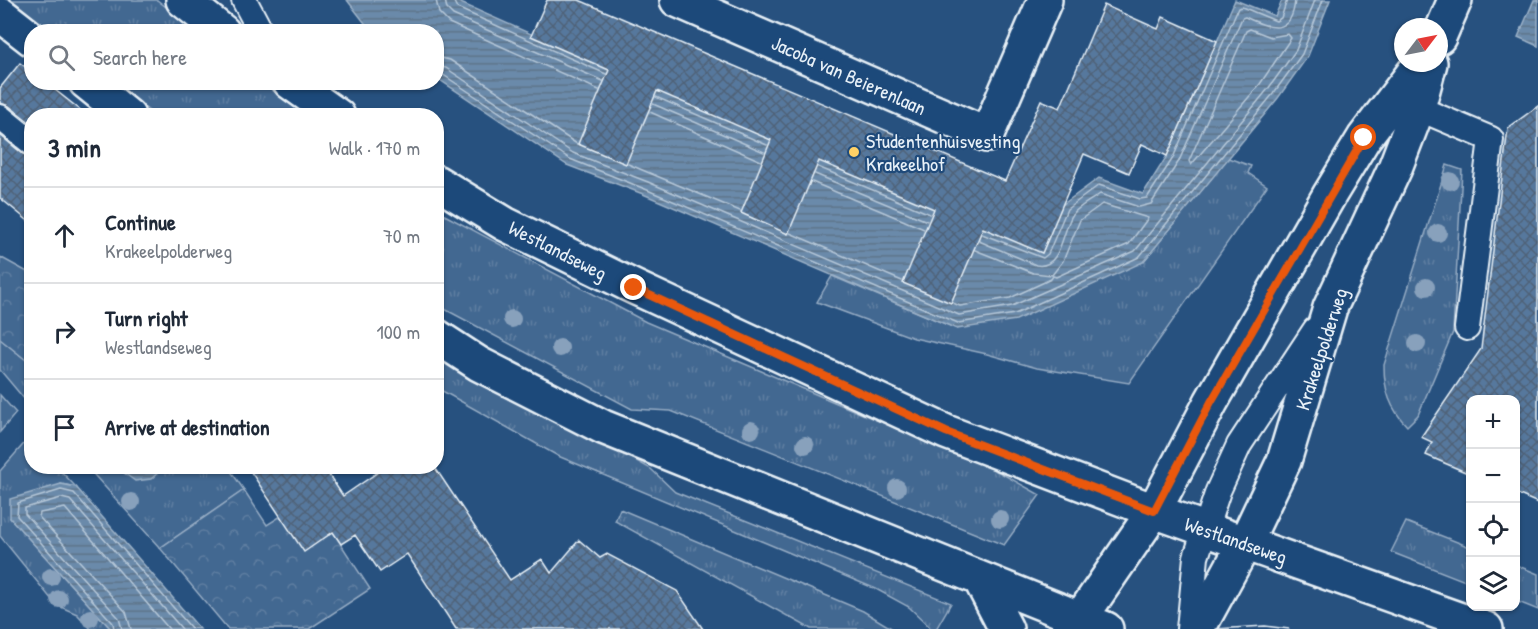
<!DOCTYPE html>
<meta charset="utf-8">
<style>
:root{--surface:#fff;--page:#f2f2f3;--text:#1f2937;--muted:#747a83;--line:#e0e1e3}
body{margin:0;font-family:"Patrick Hand",sans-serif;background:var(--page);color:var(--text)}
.controls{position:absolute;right:18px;bottom:18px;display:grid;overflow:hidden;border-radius:12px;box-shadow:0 2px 4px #0004}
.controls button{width:54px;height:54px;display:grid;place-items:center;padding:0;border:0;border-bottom:2px solid var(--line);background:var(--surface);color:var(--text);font:30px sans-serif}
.compass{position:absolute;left:1394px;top:18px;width:54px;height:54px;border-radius:50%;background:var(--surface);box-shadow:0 2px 4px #0004;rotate:58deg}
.stop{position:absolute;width:18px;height:18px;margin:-14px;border:4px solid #ea580c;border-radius:50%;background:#fff}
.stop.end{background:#ea580c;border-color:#fff;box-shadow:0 2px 6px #0008}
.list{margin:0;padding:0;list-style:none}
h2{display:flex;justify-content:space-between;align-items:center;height:78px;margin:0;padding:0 24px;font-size:26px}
h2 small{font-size:20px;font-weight:400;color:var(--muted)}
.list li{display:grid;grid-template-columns:39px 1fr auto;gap:18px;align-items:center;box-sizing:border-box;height:96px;padding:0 24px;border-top:2px solid var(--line)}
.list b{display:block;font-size:22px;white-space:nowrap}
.list p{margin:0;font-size:20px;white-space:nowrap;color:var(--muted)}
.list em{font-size:20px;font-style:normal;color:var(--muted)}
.icon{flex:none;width:33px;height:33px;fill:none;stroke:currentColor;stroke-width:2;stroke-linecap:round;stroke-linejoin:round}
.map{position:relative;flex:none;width:1538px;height:629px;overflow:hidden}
.search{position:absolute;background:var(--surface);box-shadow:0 2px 4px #0004;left:24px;top:24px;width:420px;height:66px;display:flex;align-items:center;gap:15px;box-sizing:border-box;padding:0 21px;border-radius:24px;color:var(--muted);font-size:22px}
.panel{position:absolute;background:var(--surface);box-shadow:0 2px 4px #0004;left:24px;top:108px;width:420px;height:366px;border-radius:24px}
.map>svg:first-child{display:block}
</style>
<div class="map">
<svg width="1538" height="629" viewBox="0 0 1538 629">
<defs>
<pattern id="grass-tufts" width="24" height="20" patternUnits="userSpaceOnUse" patternTransform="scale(1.5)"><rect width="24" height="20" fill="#436891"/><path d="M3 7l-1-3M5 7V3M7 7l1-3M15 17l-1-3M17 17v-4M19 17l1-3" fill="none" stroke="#5e7ea1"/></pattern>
<pattern id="forest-crowns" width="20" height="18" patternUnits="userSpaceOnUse" patternTransform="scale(1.5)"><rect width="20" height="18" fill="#436891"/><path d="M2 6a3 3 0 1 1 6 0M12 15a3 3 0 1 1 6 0" fill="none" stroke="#5e7ea1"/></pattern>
<pattern id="water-rules" width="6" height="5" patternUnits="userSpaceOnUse" patternTransform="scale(1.5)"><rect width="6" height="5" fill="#6b8aaa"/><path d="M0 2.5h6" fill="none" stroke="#5e7388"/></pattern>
<pattern id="building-cross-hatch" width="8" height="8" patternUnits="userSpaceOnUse" patternTransform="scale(1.5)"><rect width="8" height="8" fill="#57789d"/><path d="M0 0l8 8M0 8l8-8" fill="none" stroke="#4f6278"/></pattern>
</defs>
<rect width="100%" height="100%" fill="#27517f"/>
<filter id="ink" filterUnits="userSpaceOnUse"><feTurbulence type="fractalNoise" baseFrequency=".0167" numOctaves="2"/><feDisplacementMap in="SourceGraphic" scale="12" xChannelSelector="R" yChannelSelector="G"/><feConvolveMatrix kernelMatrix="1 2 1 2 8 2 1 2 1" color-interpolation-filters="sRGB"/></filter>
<g filter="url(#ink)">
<!-- grass -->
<path fill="url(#grass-tufts)" stroke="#96acc4" stroke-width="1.5" d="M12,0H157L197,31H51Z
M114,83H263L305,115H154Z
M1228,158L1251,166L1248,173L1267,186L1129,383L1037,368L987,354L914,338L817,302L832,276L957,329L1143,262Z
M1447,165L1462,170L1453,332L1418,415L1407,426C1390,408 1384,391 1384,365Z
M437,211L646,322L999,472L1040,495L1004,545L671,411L632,409L437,305Z
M0,339L31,364V394L26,401L0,370Z
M437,348L651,469L675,492L951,603L936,629H932L909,607L876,589L558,456L437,388Z
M0,395L16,413L0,432Z
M29,438L31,441L32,466L57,467L76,487L61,484L10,518L111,629H91L77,614L56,605L0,536V471Z
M87,467H228L244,490L160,548Z
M620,509L863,611L893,629H811L615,521Z
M1406,522L1470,547V583L1391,552Z
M1516,565L1538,574V610L1516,601Z"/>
<!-- forest -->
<path fill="url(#forest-crowns)" stroke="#96acc4" stroke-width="1.5" d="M0,257L31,274V364L0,339Z
M244,490L267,525L281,516L304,551L333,532L370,589L309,629H228L160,548Z"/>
<!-- water -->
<path fill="url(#water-rules)" stroke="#9db3c9" stroke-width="1.5" d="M347,0H454L776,142L1042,253L1062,205L1099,178L1143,194L1167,156L1235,0L1275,16L1282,0H1330L1308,56L1278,98L1143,262L1016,320L957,329L643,194L567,165L437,78L436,32L371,31Z
M1534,0H1538V46L1518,37Z
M116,467H160L161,470L151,479L135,481Z
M61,484L76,487L200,629H111L10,518V499Z"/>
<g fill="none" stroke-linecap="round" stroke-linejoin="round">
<!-- shore -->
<path stroke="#b6c8d9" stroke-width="1.5" d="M436,0L439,13L449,23L599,90
M445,0L447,9L453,15L603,81
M453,0L457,8L606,74
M1250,29L1271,37L1288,34L1291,38L1260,84L1191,165L1189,161L1246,31Z
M436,57L450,60L577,144
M436,66L446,68L573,153L648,182L959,315L1012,306L1135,251L1268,89L1296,50L1315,0
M436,73L442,74L570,159L645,189L958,323L1015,314L1139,257L1273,94L1302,54L1323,0
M656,97L767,145
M653,104L764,152
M650,112L761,161
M628,164L740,211
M818,167L930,214
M815,174L927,221
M812,182L924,229
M790,233L902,281
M982,234L1043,258L1048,254L1067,209L1099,185L1140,199L1147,198L1173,158L1238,8L1242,7L1276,21L1281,18L1287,0
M979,241L1036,265C1062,270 1062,229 1073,214C1079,206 1092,200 1100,194L1139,207L1151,204L1179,161L1242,18L1245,17C1269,28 1292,38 1295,0
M953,303L960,306L1010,298L1051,279L1053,276L1056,277L1129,244L1148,218L1102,204L1080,220L1063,261L1052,275L1033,273L975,250
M114,629L113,623L17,516L18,503L61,490L74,493L192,629
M122,629L119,618L25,514V508L61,498L70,500L182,629
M131,629L126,612L39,517L40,513L65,508L169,629"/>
</g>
<!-- building -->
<path fill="url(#building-cross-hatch)" stroke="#e8f1f8" stroke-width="1.5" d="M547,0H579L1005,181L1041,100L1060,108L1104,5L1158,29L1163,17L1217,41L1167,156L1142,144L1129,173L1084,154L1042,253L983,228L951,303L903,283L934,209L819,161L788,234L741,213L771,140L657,91L626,164L578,144L609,70L531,36Z
M20,63L32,72V82H45L88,116H32V124L9,106L0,103V88Z
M1538,106V503L1515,493V399H1470V474L1426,455L1432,442L1421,437L1481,349L1508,128Z
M0,135L23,154L32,157V224L0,198Z
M247,466H323L343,496L387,466H434L510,580L542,559L551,573L579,540L600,558L607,554L677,591L703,629H456L407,554L380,572L355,535L341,544L333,532L304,552Z"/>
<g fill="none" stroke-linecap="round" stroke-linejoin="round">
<!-- lane casing -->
<g stroke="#e8f1f8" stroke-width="28">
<path id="lane" d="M244,0L261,32
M1403,102L1491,139L1467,328
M0,117L32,143
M1189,629L1196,557L1218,491L1239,445L1315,330"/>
</g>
<!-- street casing -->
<g stroke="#e8f1f8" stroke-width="38">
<path id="street" d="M677,0L987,135L1045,0"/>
</g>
<!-- secondary casing -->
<g stroke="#e8f1f8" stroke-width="38">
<path id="secondary" d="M183,0L223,32
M0,14L32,39
M1439,37L1455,0
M86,82L128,116
M290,82L338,116
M436,182L505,224L634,287L946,432L1154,511L1486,629
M436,336L479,364L603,427L1106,629
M980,579L1006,629
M1073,629L1154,511L1211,402L1330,194L1364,138L1421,63
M1198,629L1245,543L1284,461L1330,308L1395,168L1418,108L1430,63"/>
</g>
<!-- lane -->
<use href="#lane" stroke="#1f4a7a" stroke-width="24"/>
<!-- street -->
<use href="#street" stroke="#1f4a7a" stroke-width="33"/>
<!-- secondary -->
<use href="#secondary" stroke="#1f4a7a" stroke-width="33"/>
<!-- tram -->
<path stroke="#e8f1f8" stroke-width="1.5" d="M1216,629L1265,626L1289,629"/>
</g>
<!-- trees -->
<g fill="#88a1bc">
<circle cx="1450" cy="181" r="9"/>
<circle cx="1438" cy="233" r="9"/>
<circle cx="1426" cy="287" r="9"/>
<circle cx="512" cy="319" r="9"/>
<circle cx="1417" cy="344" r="9"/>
<circle cx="560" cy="348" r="9"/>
<circle cx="751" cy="430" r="9"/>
<circle cx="805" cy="445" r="9"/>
<circle cx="897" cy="488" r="9"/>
<circle cx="131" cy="502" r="9"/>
<circle cx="1000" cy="519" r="9"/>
<circle cx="51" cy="577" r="9"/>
<circle cx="59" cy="599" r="9"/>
<circle cx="90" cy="618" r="9"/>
</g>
</g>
<g fill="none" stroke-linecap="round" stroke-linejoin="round" filter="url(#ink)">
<!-- route -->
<path stroke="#ea580c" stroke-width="8" d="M634,288L946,432L1154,511L1211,402L1364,138"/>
</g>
<!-- markers -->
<circle fill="#ffd166" stroke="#1f4a7a" stroke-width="2" cx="854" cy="152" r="6"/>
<g text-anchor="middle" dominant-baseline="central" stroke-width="4.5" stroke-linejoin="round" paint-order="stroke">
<!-- street labels -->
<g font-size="20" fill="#e8f1f8" stroke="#1f4a7a">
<text transform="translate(849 75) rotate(24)">Jacoba van Beierenlaan</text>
<text transform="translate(558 250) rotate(27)">Westlandseweg</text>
<text transform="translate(1321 349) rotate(-72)">Krakeelpolderweg</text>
<text transform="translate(1236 540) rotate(19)">Westlandseweg</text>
</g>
<!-- poi labels -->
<g font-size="20" fill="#e8f1f8" stroke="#1f4a7a" text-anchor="start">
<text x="866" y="140">Studentenhuisvesting<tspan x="866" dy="23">Krakeelhof</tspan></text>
</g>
</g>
</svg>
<div class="controls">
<button>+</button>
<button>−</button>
<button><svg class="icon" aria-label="locate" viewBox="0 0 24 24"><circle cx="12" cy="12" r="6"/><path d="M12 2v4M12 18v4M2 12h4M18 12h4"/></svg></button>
<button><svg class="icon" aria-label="layers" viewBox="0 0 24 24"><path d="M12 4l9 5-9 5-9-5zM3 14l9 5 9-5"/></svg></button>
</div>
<svg class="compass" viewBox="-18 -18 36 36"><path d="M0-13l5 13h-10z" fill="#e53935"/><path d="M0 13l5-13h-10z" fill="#747a83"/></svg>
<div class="stop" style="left:1364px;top:138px"></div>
<div class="stop end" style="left:634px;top:288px"></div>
<div class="search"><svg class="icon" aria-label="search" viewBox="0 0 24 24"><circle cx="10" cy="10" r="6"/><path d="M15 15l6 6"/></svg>Search here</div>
<section class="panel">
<h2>3 min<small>Walk · 170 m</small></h2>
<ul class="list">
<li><svg class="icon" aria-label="ahead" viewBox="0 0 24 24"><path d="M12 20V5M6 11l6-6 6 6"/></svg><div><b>Continue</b><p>Krakeelpolderweg</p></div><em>70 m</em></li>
<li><svg class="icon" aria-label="right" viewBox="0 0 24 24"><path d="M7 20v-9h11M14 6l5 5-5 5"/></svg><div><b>Turn right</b><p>Westlandseweg</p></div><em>100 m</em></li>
<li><svg class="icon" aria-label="arrive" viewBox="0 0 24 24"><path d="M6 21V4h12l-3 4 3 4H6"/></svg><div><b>Arrive at destination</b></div></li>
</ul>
</section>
</div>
